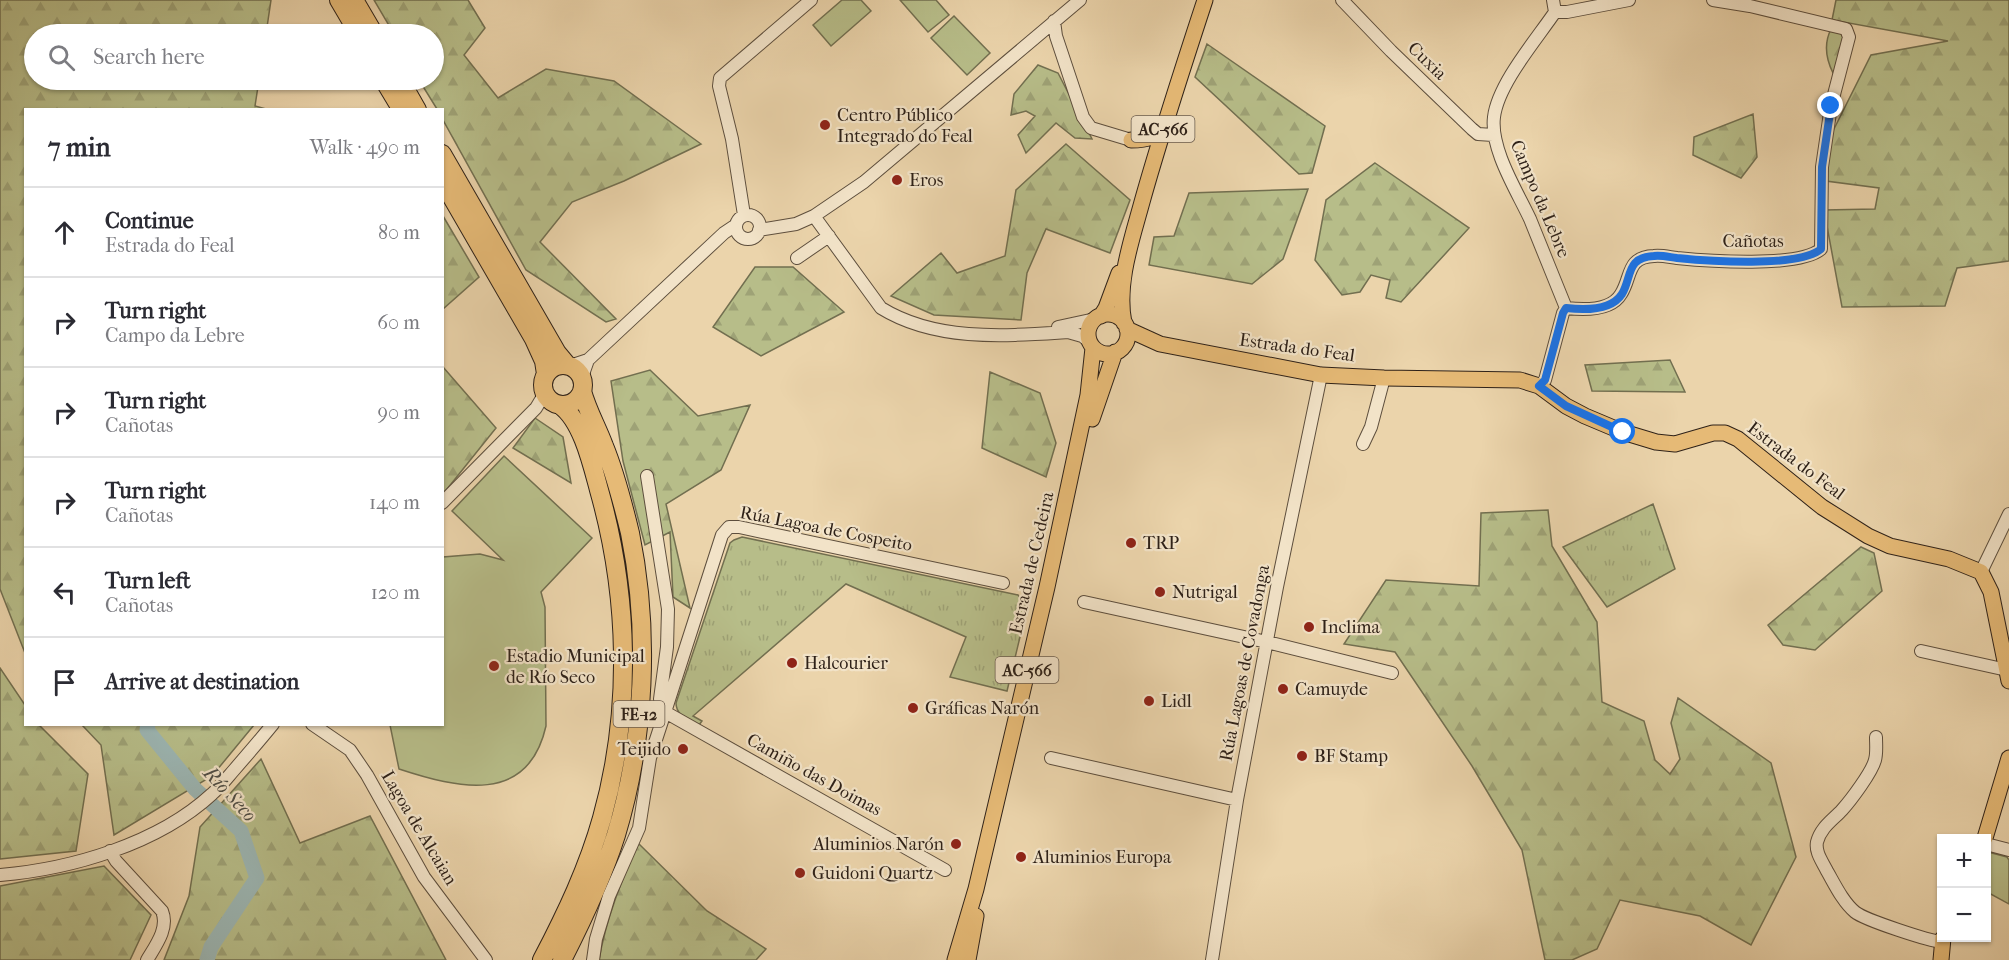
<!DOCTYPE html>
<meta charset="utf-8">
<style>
:root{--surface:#fff;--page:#f7f7f7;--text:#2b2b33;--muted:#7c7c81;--line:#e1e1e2}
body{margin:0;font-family:"IM FELL French Canon",serif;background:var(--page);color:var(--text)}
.controls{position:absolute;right:18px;bottom:18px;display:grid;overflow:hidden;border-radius:0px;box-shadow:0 2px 4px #0004}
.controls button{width:54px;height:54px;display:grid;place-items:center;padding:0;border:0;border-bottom:2px solid var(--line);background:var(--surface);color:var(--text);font:30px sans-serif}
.stop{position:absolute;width:18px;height:18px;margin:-14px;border:4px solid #1a73e8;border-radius:50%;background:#fff}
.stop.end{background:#1a73e8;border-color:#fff;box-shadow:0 2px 6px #0008}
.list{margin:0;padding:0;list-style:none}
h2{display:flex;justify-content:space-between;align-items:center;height:78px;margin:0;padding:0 24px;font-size:26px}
h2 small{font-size:20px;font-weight:400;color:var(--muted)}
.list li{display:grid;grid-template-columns:39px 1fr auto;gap:18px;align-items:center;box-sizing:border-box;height:90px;padding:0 24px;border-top:2px solid var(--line)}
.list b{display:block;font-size:22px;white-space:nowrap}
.list p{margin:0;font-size:20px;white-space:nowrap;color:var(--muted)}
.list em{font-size:20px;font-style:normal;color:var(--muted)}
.icon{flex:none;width:33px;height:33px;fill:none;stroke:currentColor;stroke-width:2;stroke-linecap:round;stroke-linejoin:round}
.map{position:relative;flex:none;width:2009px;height:960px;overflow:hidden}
.search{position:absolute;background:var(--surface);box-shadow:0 2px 4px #0004;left:24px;top:24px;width:420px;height:66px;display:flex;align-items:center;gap:15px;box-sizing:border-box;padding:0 21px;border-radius:33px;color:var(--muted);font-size:22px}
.panel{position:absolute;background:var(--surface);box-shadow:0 2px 4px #0004;left:24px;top:108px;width:420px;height:618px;border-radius:0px}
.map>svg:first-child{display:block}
</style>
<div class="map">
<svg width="2009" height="960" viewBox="0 0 2009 960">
<defs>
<pattern id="grass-tufts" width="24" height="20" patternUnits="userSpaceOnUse" patternTransform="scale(1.5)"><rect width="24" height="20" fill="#b7bd89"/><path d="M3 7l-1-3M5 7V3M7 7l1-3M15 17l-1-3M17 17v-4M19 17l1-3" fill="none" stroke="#9ea276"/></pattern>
<pattern id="forest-firs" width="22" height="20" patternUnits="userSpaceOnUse" patternTransform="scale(1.5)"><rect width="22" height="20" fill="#b7bd89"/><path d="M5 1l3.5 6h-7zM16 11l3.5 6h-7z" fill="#9ea276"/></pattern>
</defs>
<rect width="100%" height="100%" fill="#ebd4ab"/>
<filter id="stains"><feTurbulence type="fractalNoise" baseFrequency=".00333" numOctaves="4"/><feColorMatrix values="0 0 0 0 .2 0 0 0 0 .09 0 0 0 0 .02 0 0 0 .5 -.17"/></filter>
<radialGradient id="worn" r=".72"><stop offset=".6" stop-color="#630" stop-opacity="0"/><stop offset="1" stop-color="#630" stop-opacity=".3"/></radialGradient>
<!-- grass -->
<path fill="url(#grass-tufts)" stroke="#726f50" stroke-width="1.5" d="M1653,504L1675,569L1607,607L1563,547Z
M742,537L1018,595L1027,608L1007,691L950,677L966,637L846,584L693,716L702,721L699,725C689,719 676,716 676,703L730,543L734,540Z"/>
<!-- forest -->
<path fill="url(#forest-firs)" stroke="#726f50" stroke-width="1.5" d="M0,0H271L266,34H34V80H259L255,106L266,109L26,110L25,653L0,589Z
M374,0H468L485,28L464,55L498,98L546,69L614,81L701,144L624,181L572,202L540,242L616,319L606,322L526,270L443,120L442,110L437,109L419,80H434V34H394Z
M1836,0H2009V261L1957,268L1945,306L1842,307L1824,210L1875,209L1879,188L1826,181L1831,135L1871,55L1948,41L1832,20Z
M1831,29L1840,32L1845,39L1839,67L1833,73C1826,59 1824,43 1831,29Z
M1207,44L1325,126L1312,173L1299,174L1195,77Z
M1038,65L1058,73L1092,139L1075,138L1056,123L1026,153L1018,135L1035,116L1026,111L1011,115L1014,94Z
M1753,114L1757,157L1741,178L1693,155L1694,137Z
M1066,144L1130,200L1110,253L1046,229L1027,273L1021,320L934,315L891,296L941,253L957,273L1005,256L1016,190Z
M1375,163L1469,228L1401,302L1386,298L1390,280L1371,275L1360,292L1342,295L1315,260L1326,200Z
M1308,189L1283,259L1252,284L1149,265L1154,237L1174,236L1189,193Z
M443,216L479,277L443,309H442Z
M755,267H793L844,312L761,356L713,327Z
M1670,360L1685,392L1592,391L1585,365Z
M443,367L496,428L443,494H442Z
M650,370L698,416L750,405L721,470L666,504L690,608L673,597L670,532L645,545L623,461L611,381Z
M990,372L1040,393L1056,443L1046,477L982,448Z
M535,418L563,437L571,483L513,448Z
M1548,510L1552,546L1597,622L1602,702L1644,721L1655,760L1670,774L1680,759L1671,723L1678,698L1771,763L1796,857L1751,945L1700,916L1620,900L1597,949L1572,960H1545L1522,850L1472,766L1395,652L1344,644L1386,580L1479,586L1481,513Z
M1861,547L1874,553L1882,591L1815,650L1783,645L1768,625Z
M0,668L25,705L26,724L39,725L88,774L76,851L0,859Z
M82,725H254L212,776L114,835L101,745Z
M261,759L300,843L370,816L446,960H164L189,896L200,827Z
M638,843L707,911L766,949L756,960H599C606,919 621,882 638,843Z
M104,866L151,915L130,960H0V886Z"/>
<!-- park -->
<path fill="#b7bd89" stroke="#726f50" stroke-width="1.5" d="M842,0H861L871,11L831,46L813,25Z
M900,0H936L949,15L928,32Z
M954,16L990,53L967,75L931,38Z
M504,456L592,538L541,592L545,607L546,726C528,806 457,788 399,769L390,725L442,724L443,557L480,554L503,560L452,511Z
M1988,852L2007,857L2009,860V904L1987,892Z"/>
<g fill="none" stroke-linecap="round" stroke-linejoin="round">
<!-- river -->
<path stroke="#9cb6b3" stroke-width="15" d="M148,724L147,730L195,789L241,831L257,878L211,947L207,960"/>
<!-- minor casing -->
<g stroke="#5d4e3d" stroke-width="14">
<path id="minor" d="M1342,0L1391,51L1472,129L1478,134L1493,135
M1555,12H1567L1629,0
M1054,21L1056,36L1083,117L1091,128L1131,140
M744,215L732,139L719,86L720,78L811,0
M736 227a12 12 0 1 1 24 0a12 12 0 1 1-24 0Z
M814,216L881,308C936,342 1006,336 1068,332L1082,336L1090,342
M759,230L796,224L814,216L864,182L1080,0
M797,258L829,236
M1566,308C1583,310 1611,311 1621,294C1632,277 1626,257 1654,256C1661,255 1669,257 1677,258C1707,261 1799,268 1821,249L1822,167L1831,106L1849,37L1846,29L1750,6L1713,0
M1058,327L1095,319
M570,366L588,360L724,233L736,225
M582,377L588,360
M1539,386L1545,380L1563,313L1566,308C1554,278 1542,249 1530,219C1517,191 1490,149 1494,117C1498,84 1536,40 1555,12L1553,0
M1363,444L1371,427L1384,378
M442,503L536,408L542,398L543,390
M1981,572L2009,514
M1084,602L1267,642L1392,673
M1921,651L2007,670
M312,724L350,750L367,775L424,877L486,960
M1876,737C1876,744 1877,753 1875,760C1872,772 1851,800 1842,810C1833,820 1821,827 1817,842C1815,852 1822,861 1827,871C1835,885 1843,902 1855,912C1865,920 1929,941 1942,942
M1051,758L1237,800
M1986,844L2009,850
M110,851L116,861L162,911C169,928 156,945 147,960
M945,870L665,712L722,535L729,527H739L1003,583
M0,875C71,869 158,844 212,794C220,787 227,778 234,770C247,755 260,740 273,724
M593,960L596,939L609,896L639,828L650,758L665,712L660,699L667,647L668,609L647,476
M1212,960L1237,800L1277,587L1321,375"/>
</g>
<!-- major casing -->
<g stroke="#2e2118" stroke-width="17">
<path id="major" d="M1131,140C1149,140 1152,138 1164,125
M1088 334a20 20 0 1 1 40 0a20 20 0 1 1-40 0Z
M1101,316L1106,308L1119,273
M1124,323C1116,284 1132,239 1142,202C1161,134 1183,67 1205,0
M1127,329L1160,344L1321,375L1384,378L1520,380L1539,386L1566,406L1585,416L1623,432L1656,442L1675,444L1713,433H1725L1738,439L1822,507L1868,536L1890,546L1949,559L1981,572L1991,592L2009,681
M1092,419L1115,352
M1985,838L2009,758
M955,960L976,889L1047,587L1088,395L1093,348
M968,960L976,916
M1941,960L1943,938"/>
</g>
<!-- highway casing -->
<g stroke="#2e2118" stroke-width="20">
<path id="highway" d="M339,0L359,34
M354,0L374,34
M384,80L402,110
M400,80L417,110
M442,154L557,353L567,365
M442,180L534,339L544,361L546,374
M543 385a20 20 0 1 1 40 0a20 20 0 1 1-40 0Z
M542,960C566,914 588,868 602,818C632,711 629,596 599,490C592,464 582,420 560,405
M562,960C583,919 602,879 616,835C645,739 650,631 630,533C623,504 615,473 604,446C597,427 587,410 582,391"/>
</g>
<!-- minor -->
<use href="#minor" stroke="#f2e3c8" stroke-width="12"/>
<!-- major -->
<use href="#major" stroke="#e6ba76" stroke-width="15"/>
<!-- highway -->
<use href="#highway" stroke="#e6ba76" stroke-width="18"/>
</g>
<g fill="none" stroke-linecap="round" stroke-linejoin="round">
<!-- route -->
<path stroke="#1a73e8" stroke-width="8" d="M1623,432L1566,406L1539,386L1545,380L1563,313L1566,308C1583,310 1611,311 1622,294C1632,277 1626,257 1654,256C1661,255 1669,257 1677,258C1707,261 1799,268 1821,249L1822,167L1831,106"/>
</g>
<!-- markers -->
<g fill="#8f2418" stroke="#f2e3c8" stroke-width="2">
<circle cx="825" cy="125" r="6"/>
<circle cx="897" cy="180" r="6"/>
<circle cx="1131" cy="543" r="6"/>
<circle cx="1160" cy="592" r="6"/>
<circle cx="1309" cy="627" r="6"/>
<circle cx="792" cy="663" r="6"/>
<circle cx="494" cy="666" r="6"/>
<circle cx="1283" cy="689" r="6"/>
<circle cx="1149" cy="701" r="6"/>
<circle cx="913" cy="708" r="6"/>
<circle cx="683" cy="749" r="6"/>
<circle cx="1302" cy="756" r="6"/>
<circle cx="956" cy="844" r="6"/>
<circle cx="1021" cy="857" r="6"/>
<circle cx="800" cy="873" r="6"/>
</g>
<g text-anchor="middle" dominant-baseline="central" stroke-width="4.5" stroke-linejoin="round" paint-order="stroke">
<!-- shield labels -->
<g fill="#f2e3c8" stroke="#695b4d" stroke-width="1.5">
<rect x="1131.5" y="116" width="63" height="26" rx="4.5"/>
<rect x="995.5" y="657" width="63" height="26" rx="4.5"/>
<rect x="613.5" y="701" width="51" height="26" rx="4.5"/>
</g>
<g font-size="16" font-weight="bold" fill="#2e2118">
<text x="1163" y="129">AC-566</text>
<text x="1027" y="670">AC-566</text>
<text x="639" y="714">FE-12</text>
</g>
<!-- street labels -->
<g font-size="18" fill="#2e2118" stroke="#f2e3c8">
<text transform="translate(1427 61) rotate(44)">Cuxia</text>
<text transform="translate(1540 199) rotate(67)">Campo da Lebre</text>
<text x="1753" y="241">Cañotas</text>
<text transform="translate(1297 348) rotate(8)">Estrada do Feal</text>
<text transform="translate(1796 461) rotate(37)">Estrada do Feal</text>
<text transform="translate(826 529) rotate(11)">Rúa Lagoa de Cospeito</text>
<text transform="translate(1032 563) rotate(-77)">Estrada de Cedeira</text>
<text transform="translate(1245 663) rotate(-79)">Rúa Lagoas de Covadonga</text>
<text transform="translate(814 775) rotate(29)">Camiño das Doimas</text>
<text transform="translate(419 828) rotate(59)">Lagoa de Alcaian</text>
</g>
<!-- poi labels -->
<g font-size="18" fill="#2e2118" stroke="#f2e3c8" text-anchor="start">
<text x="837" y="115">Centro Público<tspan x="837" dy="21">Integrado do Feal</tspan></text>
<text x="909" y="180">Eros</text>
<text x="1143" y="543">TRP</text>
<text x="1172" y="592">Nutrigal</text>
<text x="1321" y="627">Inclima</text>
<text x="506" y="656">Estadio Municipal<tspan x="506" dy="21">de Río Seco</tspan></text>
<text x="804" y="663">Halcourier</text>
<text x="1295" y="689">Camuyde</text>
<text x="1161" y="701">Lidl</text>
<text x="925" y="708">Gráficas Narón</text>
<text x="671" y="749" text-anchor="end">Teijido</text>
<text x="1314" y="756">BF Stamp</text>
<text x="944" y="844" text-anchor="end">Aluminios Narón</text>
<text x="1033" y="857">Aluminios Europa</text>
<text x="812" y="873">Guidoni Quartz</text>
</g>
<!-- water labels -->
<g font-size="20" font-style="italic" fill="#4f4e46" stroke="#f2e3c8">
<text transform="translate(230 794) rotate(47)">Río Seco</text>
</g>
</g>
<rect width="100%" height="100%" filter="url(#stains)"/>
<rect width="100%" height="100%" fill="url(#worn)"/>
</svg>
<div class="controls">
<button>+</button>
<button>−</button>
</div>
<div class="stop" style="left:1623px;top:432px"></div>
<div class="stop end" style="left:1831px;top:106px"></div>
<div class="search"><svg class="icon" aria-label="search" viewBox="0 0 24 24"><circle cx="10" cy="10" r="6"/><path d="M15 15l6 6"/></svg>Search here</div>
<section class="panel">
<h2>7 min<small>Walk · 490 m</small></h2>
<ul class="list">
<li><svg class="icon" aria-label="ahead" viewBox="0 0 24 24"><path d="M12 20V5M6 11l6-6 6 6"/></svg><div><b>Continue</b><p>Estrada do Feal</p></div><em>80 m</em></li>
<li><svg class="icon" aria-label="right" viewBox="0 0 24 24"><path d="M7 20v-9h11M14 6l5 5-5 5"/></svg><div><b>Turn right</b><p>Campo da Lebre</p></div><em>60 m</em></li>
<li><svg class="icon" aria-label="right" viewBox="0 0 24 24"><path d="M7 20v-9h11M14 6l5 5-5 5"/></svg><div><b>Turn right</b><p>Cañotas</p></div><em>90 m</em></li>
<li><svg class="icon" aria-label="right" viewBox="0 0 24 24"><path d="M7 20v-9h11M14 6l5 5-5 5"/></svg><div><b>Turn right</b><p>Cañotas</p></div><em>140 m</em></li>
<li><svg class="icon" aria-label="left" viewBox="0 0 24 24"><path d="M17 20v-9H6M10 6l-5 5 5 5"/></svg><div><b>Turn left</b><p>Cañotas</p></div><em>120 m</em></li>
<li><svg class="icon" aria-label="arrive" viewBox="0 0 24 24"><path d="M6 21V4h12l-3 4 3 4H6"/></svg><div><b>Arrive at destination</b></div></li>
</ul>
</section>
</div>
